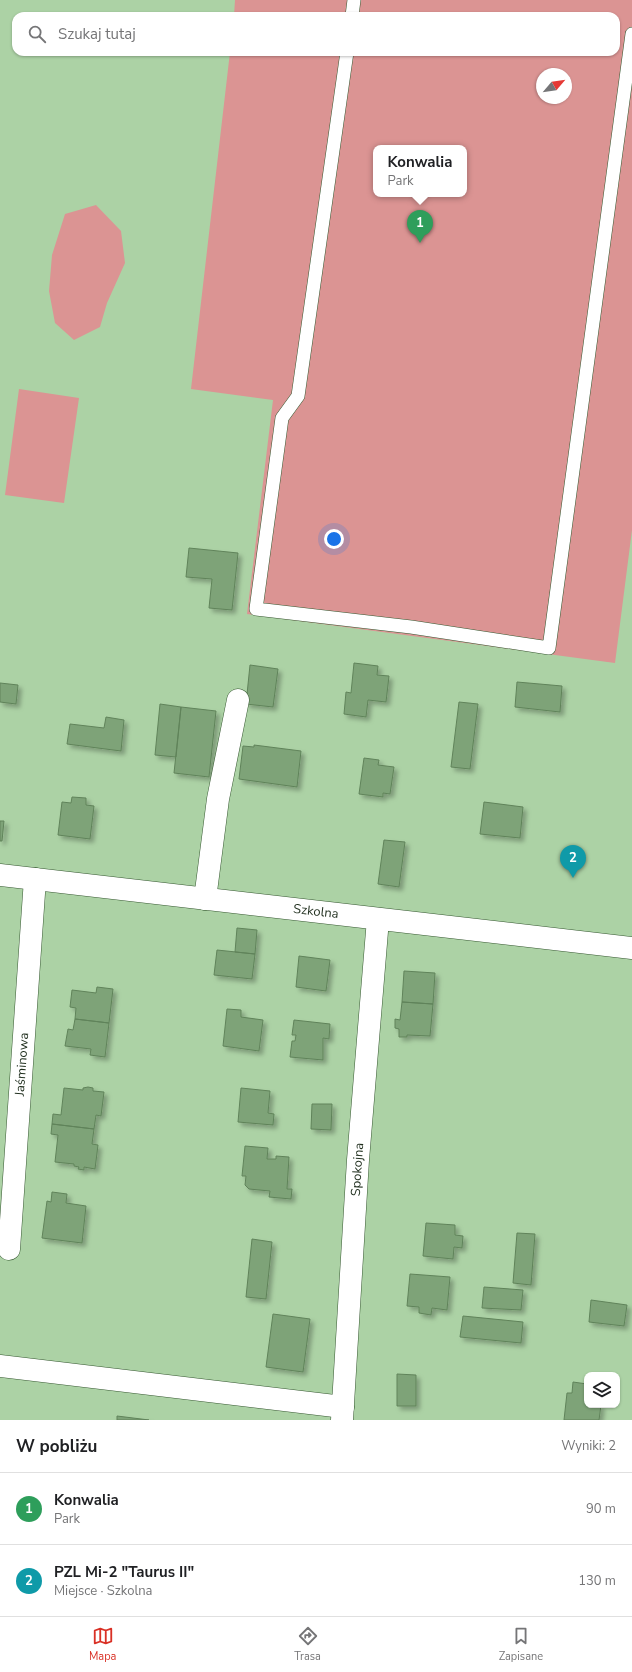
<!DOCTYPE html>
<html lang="pl">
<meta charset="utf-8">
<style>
:root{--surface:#fff;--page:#f2f2f2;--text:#202124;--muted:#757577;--line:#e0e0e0;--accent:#d93025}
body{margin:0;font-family:"Nunito Sans",sans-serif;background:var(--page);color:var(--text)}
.controls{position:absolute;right:12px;bottom:12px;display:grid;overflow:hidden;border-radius:8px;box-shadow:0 1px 3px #0004}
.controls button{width:36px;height:36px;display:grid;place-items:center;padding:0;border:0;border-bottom:1px solid var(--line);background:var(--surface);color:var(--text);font:20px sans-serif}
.compass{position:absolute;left:536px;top:68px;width:36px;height:36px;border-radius:50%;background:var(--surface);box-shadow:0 1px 3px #0004;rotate:61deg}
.you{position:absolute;left:334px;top:539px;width:14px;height:14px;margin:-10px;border:3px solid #fff;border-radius:50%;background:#1a73e8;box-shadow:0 0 0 6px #1a73e833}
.badge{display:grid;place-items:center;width:26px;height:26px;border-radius:50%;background:var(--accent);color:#fff;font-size:13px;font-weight:700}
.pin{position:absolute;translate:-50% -33px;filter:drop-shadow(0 1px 2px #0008)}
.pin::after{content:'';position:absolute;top:21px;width:14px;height:12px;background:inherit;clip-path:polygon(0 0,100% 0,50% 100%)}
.popup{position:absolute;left:373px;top:145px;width:94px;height:52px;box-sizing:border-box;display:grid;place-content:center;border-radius:8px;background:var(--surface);filter:drop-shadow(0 1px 3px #0005);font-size:13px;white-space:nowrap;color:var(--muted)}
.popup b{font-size:15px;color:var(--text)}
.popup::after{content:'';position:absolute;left:50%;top:100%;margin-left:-8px;border:8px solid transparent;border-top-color:var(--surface)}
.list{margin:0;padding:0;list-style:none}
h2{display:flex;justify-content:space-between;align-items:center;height:52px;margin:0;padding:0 16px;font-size:17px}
h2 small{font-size:13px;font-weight:400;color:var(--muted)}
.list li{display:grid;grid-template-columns:26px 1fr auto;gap:12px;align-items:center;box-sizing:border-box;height:72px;padding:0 16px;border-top:1px solid var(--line)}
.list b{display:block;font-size:15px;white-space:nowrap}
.list p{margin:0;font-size:13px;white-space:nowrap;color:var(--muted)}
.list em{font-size:13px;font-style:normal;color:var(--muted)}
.icon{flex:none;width:22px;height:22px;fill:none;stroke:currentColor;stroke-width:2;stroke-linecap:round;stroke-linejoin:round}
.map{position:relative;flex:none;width:632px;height:1420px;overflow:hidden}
.search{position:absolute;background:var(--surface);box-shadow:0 1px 3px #0004;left:12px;right:12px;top:12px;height:44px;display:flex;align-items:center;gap:10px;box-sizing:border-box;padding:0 14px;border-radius:12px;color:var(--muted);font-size:15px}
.sheet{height:196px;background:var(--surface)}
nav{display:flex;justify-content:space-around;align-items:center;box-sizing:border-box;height:56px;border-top:1px solid var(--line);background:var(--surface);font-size:11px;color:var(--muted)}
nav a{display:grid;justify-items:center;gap:2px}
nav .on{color:var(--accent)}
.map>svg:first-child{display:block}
</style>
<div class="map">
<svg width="632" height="1420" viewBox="0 0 632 1420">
<defs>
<filter id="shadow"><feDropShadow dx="3.5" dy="3.5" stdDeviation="2" flood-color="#0004"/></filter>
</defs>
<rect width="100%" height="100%" fill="#acd2a5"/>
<!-- green -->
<path fill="#db9493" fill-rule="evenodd" d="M235,0H632V530L615,663L247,614L273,400L191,389L230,52H616V16H234ZM542,74H566V98H542ZM376,148H464V194H376Z
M96,205L121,231L125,263L107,303L100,327L74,340L55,323L49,291L52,255L65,214Z
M19,389L79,398L64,503L5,495Z"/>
<!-- building -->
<path fill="#7ea378" stroke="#60835a" filter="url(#shadow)" d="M189,548L238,553L232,610L209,608L212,579L186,577Z
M354,663L378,666L377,675L389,676L386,702L368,700L366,717L344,714L346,692L351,693Z
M250,665L278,669L273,707L246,704Z
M517,682L562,686L560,712L515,707Z
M0,683L18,685L16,704L0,702Z
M459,702L478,704L470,769L451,767Z
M160,704L181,707L176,757L155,755Z
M181,707L216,711L209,777L174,773Z
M106,717L124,720L121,751L67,744L70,724L104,728Z
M254,745L301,751L297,787L239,779L243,746L254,747Z
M364,758L379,760L378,765L394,767L390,794L383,793V797L359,794Z
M72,797L86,798V805L94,806L90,839L58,835L62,802L71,803Z
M484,802L523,807L520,838L480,834Z
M0,821H4L2,841H0Z
M384,840L405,842L399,887L378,884Z
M237,928L257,930L255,954L235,952Z
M217,950L255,954L252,979L214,975Z
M299,956L330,960L326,991L296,987Z
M404,971L435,973L433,1004L402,1002Z
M97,987L113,989L109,1023L75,1019L76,1008L70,1007L72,990L96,993Z
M402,1002L433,1004L430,1036L407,1035V1037H399V1029L395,1028V1019L400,1020Z
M227,1009L241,1010V1017L263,1020L259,1051L223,1046Z
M75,1019L109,1023L105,1057L90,1055L91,1049L65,1046L68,1029L73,1030Z
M294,1020L330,1024L329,1039L323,1038V1060L290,1057L292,1041H295L296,1035H292Z
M88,1087L93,1088V1091L104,1092L101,1116L96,1115L94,1129L52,1124L53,1114L61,1115L64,1088L83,1090V1088Z
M241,1088L270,1091L268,1113L274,1114L273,1125L238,1122Z
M312,1104H332L331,1130L311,1129Z
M52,1124L94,1129L92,1144L98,1145L95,1169L84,1167V1170L78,1169L79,1167L74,1166V1164L55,1162L58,1135L51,1134Z
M245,1146L268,1148L267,1159H276V1156L289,1157L287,1189H292L291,1199L269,1197L270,1191L249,1189L245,1185L246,1176H242Z
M52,1192L67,1194L66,1203L86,1206L82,1243L42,1238L47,1201L51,1202Z
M426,1223L455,1225V1235L463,1236L462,1248L454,1247L453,1259L423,1256Z
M517,1233L535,1234L531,1285L513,1283Z
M252,1239L272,1242L266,1299L246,1297Z
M410,1274L450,1277L447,1310L432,1308L431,1315L419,1313V1307L407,1306Z
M484,1287L523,1290L521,1310L482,1308Z
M591,1300L627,1305L624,1326L589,1322Z
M273,1314L310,1319L303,1372L266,1367Z
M463,1316L523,1322L521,1343L460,1337Z
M397,1374L416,1375V1406H397Z
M573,1382L587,1384V1405H601L599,1420H564L567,1393H572Z
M117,1416L149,1420H117Z"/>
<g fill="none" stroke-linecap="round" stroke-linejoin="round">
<!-- service casing -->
<g stroke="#365831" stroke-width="14">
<path id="service" d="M352,16L354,0
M347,52L298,396L282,418L256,609L411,627L549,648L632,34"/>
</g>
<!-- minor casing -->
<g stroke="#365831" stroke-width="23">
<g id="minor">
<path d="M205,899L218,799L238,700"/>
<path id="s1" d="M9,1249L35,879"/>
<path d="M0,1366L343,1407"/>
<path id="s2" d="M342,1420L358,1160L378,919"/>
</g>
</g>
<!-- tertiary casing -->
<g stroke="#365831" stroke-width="23">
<g id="tertiary">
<path id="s3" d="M0,875L632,948"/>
</g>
</g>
<!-- service -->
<use href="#service" stroke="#fff" stroke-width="13"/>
<!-- minor -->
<use href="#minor" stroke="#fff" stroke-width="22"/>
<!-- tertiary -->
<use href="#tertiary" stroke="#fff" stroke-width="22"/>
</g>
<g text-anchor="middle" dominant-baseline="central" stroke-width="3" stroke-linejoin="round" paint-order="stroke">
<!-- street labels -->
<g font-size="13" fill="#1f2e1d" stroke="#acd2a5">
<text stroke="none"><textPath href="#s3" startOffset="318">Szkolna</textPath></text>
<text stroke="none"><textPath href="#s1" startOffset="185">Jaśminowa</textPath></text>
<text stroke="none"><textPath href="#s2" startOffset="251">Spokojna</textPath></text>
</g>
</g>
</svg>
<div class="controls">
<button><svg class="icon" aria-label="layers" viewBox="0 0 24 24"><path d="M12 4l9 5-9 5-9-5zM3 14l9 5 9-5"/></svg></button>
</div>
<svg class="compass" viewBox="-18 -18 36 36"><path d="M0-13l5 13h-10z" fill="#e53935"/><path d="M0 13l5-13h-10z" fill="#757577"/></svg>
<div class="you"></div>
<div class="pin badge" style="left:420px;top:243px;background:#2e9e5b">1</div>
<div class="popup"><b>Konwalia</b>Park</div>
<div class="pin badge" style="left:573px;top:878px;background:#0f9aa8">2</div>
<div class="search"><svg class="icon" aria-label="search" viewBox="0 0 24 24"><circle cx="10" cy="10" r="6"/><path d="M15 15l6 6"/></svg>Szukaj tutaj</div>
</div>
<section class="sheet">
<h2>W pobliżu<small>Wyniki: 2</small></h2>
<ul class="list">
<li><span class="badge" style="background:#2e9e5b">1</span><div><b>Konwalia</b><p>Park</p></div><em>90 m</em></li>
<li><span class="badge" style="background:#0f9aa8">2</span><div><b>PZL Mi-2 &quot;Taurus II&quot;</b><p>Miejsce · Szkolna</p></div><em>130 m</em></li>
</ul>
</section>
<nav>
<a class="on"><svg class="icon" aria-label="map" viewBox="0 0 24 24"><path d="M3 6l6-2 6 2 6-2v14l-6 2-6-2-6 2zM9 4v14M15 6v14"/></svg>Mapa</a>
<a><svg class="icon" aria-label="directions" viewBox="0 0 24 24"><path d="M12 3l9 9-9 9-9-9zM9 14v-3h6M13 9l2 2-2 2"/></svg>Trasa</a>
<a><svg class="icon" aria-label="saved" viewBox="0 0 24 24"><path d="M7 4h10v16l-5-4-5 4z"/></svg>Zapisane</a>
</nav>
